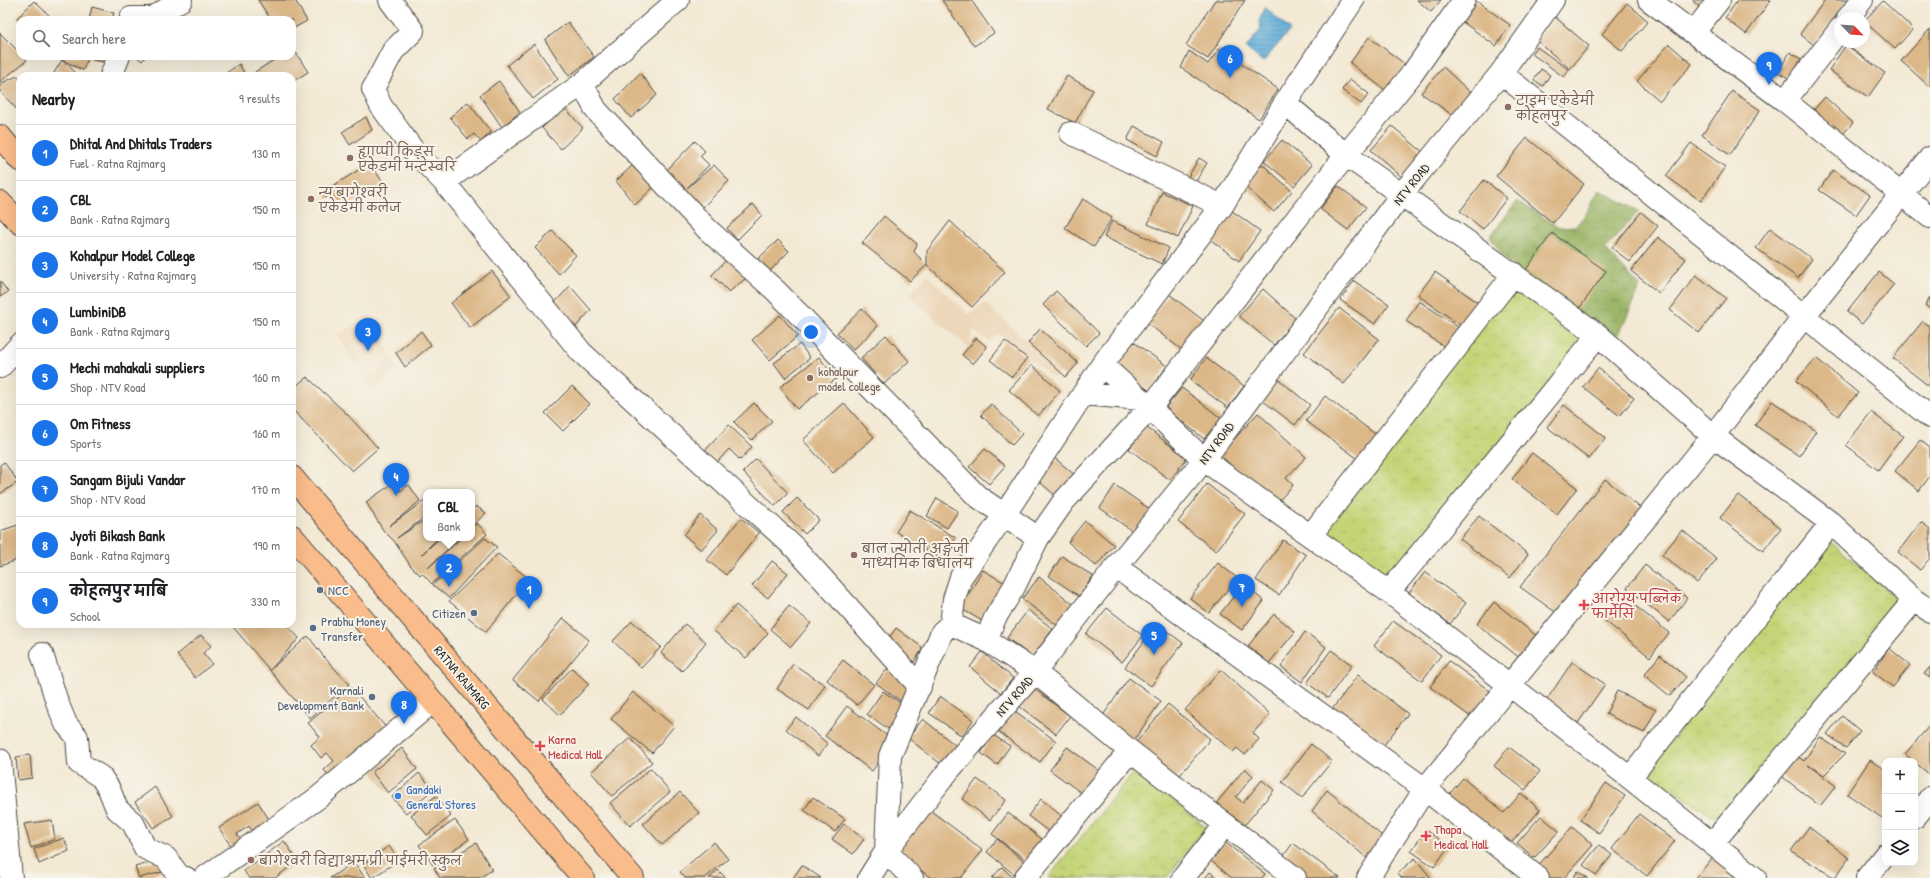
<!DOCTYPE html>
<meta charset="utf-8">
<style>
:root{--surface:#fff;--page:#f2f2f2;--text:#202124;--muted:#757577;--line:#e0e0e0;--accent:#1a73e8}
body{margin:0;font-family:"Patrick Hand","Playpen Sans Deva",sans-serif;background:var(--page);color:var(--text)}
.controls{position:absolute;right:12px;bottom:12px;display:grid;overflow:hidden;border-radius:8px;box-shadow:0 4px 16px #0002}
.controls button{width:36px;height:36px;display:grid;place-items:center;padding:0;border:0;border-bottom:1px solid var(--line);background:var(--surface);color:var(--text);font:20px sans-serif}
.compass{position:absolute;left:1834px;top:12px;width:36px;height:36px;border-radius:50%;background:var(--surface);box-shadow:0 4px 16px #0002;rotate:115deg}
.you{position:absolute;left:811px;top:332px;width:14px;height:14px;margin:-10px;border:3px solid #fff;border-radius:50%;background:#1a73e8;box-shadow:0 0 0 6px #1a73e833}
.badge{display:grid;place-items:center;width:26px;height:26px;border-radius:50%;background:var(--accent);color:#fff;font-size:13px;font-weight:700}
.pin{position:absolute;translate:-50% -33px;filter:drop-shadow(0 1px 2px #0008)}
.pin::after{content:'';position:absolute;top:21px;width:14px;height:12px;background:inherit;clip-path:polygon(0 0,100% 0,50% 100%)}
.popup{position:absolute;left:423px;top:489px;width:52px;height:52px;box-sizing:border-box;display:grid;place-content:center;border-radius:8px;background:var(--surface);filter:drop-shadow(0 1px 3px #0005);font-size:13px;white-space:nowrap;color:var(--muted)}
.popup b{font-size:15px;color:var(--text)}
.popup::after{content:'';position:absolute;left:50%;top:100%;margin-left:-8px;border:8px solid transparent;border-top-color:var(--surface)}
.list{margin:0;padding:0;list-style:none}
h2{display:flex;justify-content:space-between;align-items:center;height:52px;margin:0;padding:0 16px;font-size:17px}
h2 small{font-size:13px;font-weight:400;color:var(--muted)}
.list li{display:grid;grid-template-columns:26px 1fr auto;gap:12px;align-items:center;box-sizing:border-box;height:56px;padding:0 16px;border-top:1px solid var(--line)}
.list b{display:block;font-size:15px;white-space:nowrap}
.list p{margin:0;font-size:13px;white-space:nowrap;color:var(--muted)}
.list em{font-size:13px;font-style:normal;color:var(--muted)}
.icon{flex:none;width:22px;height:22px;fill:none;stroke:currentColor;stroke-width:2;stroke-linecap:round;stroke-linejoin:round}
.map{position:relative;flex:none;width:1930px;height:878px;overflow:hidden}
.search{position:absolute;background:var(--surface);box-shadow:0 4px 16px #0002;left:16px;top:16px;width:280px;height:44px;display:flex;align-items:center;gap:10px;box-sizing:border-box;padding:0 14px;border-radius:12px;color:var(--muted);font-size:15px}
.panel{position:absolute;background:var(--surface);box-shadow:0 4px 16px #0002;left:16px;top:72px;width:280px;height:556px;border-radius:12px}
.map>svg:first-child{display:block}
</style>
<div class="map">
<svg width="1930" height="878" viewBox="0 0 1930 878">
<defs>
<pattern id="forest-crowns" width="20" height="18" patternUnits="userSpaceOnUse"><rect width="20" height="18" fill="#9bb668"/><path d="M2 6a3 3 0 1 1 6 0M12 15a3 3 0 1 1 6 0" fill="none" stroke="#7f9456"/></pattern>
<pattern id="park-crowns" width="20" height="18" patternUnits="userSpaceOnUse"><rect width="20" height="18" fill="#c4d577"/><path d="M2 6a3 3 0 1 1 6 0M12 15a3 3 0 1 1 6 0" fill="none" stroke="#a9b767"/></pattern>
<pattern id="water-rules" width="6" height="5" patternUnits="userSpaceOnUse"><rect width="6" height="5" fill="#61aeda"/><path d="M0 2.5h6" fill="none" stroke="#508eb1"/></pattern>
</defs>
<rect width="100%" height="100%" fill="#f7f3e8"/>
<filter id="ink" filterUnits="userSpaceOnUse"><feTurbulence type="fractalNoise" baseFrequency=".025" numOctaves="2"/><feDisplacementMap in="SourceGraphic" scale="8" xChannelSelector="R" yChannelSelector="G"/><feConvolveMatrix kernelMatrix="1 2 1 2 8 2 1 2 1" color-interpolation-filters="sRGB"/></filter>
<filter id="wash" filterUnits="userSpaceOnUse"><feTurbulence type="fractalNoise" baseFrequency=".012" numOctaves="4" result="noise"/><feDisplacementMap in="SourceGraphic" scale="16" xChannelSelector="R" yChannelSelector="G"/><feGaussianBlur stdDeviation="0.9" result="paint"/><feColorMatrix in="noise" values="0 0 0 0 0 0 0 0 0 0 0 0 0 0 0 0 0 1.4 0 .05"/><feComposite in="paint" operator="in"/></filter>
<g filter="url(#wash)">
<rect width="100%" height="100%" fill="#f3e9d4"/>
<!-- built -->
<path fill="#ecd7ba" d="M926,274L968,314L985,303L1061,372L1053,378L998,334L989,342L973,330L969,348L909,296Z
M371,316L397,367L371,391L338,335Z"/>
<!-- forest -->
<path fill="url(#forest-crowns)" stroke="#63704a" d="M1599,190L1639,211L1605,249L1640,286L1619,335L1585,321L1507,261L1490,237L1517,201L1558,227L1576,226L1588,211Z"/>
<!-- park -->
<path fill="url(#park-crowns)" stroke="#788051" d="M1510,279L1592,338L1388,587L1317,536Z
M1828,540L1900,601L1720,820L1646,774Z
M1137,768L1206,828L1166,878H1048Z"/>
<!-- water -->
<path fill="url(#water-rules)" stroke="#466c82" d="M1265,7L1290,30L1263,62L1246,48L1261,29L1259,21Z"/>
<g id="blocks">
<!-- building -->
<path fill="#dcb888" d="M258,0H295L307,21L292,29V20H271Z
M942,0H971L994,33L974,46Z
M1215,0H1245L1208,59L1186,45Z
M1417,0H1441L1431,12Z
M1475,0L1510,25L1496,46L1460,20Z
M1692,0H1714L1704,11Z
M1738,0H1771L1746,34L1725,18Z
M1825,0H1848L1814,45L1800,34Z
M34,1L54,20H19L17,18Z
M1883,1L1913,29L1895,49L1864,21Z
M1627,3L1648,21L1622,51L1602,34Z
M92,7L114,13L112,20H89Z
M1555,17L1589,46L1570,69L1536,40Z
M568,22L594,57L569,76L545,40Z
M1930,29V87L1901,61Z
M0,33L20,53V56H23L27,60L0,82Z
M1369,37L1410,68L1390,94L1350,63Z
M534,44L558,79L533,99L507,65Z
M1669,44L1692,64L1660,101L1637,81Z
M1846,45L1885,73L1868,97L1829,70Z
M1537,47L1569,70L1564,77L1532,54Z
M293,48L308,72L292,82V76H257L255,72L280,56H292Z
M1219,49L1278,89L1259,119L1181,68L1189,51L1208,64Z
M1790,52L1801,59L1790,79L1778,72Z
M64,56H89L83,70L62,60Z
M92,56H112L111,63L92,60Z
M136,56H146L142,61Z
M62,60L79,76H56L54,73Z
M239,64L246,76H222Z
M1443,67L1471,93L1455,117L1421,93Z
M1541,69L1550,75L1543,86L1534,80Z
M640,73L657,95L631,118L615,99Z
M17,76L20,78V113L0,91V84Z
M1067,76L1093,90L1075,123L1048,109Z
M1350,79L1369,94L1361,104L1342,90Z
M499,81L520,112L502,127L480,95Z
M1732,91L1760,110L1730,155L1702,135Z
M1825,97L1853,123L1841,136L1813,111Z
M468,102L491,132L481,142L474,134L468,139L450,117Z
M564,107L583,128L561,149L542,128Z
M366,117L372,130L350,145L342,132Z
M1134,126L1164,142L1157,156L1127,140Z
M1392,126L1425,154L1404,179L1371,150Z
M1527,138L1584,184L1553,223L1496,176Z
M1282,140L1312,165L1294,186L1264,161Z
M695,141L705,151L700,156L709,165L687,188L714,165L729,181L702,208L665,172Z
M1691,143L1725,167L1701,201L1666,176Z
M1199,158L1207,163L1192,188L1184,184Z
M637,161L657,184L635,205L616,181Z
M370,163L384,184L337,212L323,192Z
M1262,164L1292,191L1274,212L1244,186Z
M1833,170L1870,195L1856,215L1819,190Z
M1484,180L1507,198L1483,229L1460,211Z
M1338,186L1366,207L1348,230L1320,209Z
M1162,192L1193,206L1178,238L1148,224Z
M1083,199L1112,218L1094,247L1065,228Z
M753,204L762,215L737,240L727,228Z
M1228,208L1260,231L1239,261L1207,237Z
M1641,212L1658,226L1630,262L1612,248Z
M884,216L917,244L914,252L927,265L910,281L862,243Z
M950,221L1005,272L972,307L927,265V251Z
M1112,221L1169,248L1162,264L1104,237Z
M1770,228L1812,259L1798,278L1756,248Z
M552,231L576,255L559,274L535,248Z
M1552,233L1606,271L1579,309L1525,271Z
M1658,237L1686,259L1659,293L1631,271Z
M778,240L789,251L769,272L758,259Z
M729,257L746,278L729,292L712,275Z
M492,271L511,296L470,328L451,303Z
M1435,272L1480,304L1463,327L1418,295Z
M1879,272L1894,284L1862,324L1847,312Z
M1696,275L1726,298L1699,333L1670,310Z
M0,281L8,292L0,297Z
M1354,281L1389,304L1375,324L1340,300Z
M570,286L591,310L572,331L549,309Z
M1263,289L1296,319L1274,345L1239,316Z
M1056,291L1099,333L1086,346L1043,305Z
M1169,294L1208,324L1186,353L1147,323Z
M1930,297V309L1925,305Z
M1419,301L1458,327L1445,347L1406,321Z
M1339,308L1379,339L1344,384L1304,353Z
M862,309L878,326L853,350L837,333Z
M780,315L798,336L770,360L752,340Z
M1923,321L1930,327V387L1893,358Z
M1040,329L1078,363L1066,377L1028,343Z
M421,331L431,345L405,367L396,353Z
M886,335L909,361L884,384L861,358Z
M976,338L987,347L973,364L962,355Z
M1131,340L1167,366L1150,391L1114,365Z
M1005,341L1027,358L1012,377L990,360Z
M800,344L810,358L785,378L774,363Z
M819,357L836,379L797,409L780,387Z
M1206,358L1244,386L1228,408L1190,380Z
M1816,358L1858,393L1838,416L1796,381Z
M1032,365L1060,391L1038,416L1009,390Z
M1598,368L1634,398L1620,416L1583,387Z
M1271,373L1310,405L1295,425L1254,394Z
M307,377L347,414L378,448L352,471L292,409V389Z
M572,386L590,404L563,431L545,413Z
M1182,388L1221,418L1204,439L1165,408Z
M1325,396L1379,437L1361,461L1306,421Z
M1772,401L1816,431L1799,456L1755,425Z
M754,403L772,421L752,440L734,422Z
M844,403L874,437L833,473L803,440Z
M991,404L1022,434L1012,445L981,415Z
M1564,405L1606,438L1589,459L1547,427Z
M1871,412L1903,436L1878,470L1846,445Z
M1258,413L1306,457L1286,478L1293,485L1275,505L1220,455Z
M729,425L752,447L740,460L729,449L711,469L699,457Z
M1146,427L1187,458L1170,480L1129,449Z
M1920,440L1930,448V476L1919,491L1895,471Z
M985,449L1005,466L989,484L969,467Z
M1532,453L1577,488L1557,514L1512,479Z
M1051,455L1076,476L1057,497L1033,476Z
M756,459L788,493L775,506L743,472Z
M4,462L18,482L0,494V465Z
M1605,479L1644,511L1561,616L1520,587Z
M395,482L400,491L409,485L420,501L389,526L426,500V516L397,538L423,521L426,526V538H438L421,555L440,538H459L428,568L461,538H472V528L477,523L487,534L432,584L422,573L420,575L410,565L394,541L383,530L366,502Z
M1207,484L1245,514L1216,551L1178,522Z
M1115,485L1151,510L1135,533L1100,508Z
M1738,495L1781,528L1763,551L1720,518Z
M797,498L819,520L805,534L783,512Z
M937,498L958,511L947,528L927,516Z
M476,506L486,513L472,526V510Z
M910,510L956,538L942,560L896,532Z
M700,515L718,530L701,550L684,535Z
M1479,516L1528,554L1510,578L1460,539Z
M741,518L759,533L726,575L707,560Z
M1085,521L1114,545L1096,566L1068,542Z
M1921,522L1930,529V558L1920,570L1898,552Z
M18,525L20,531V559L0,566V531Z
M1682,530L1717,559L1697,583L1662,555Z
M485,538L497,547L449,598L433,585Z
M1283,540L1306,555L1279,595L1256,580Z
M498,554L529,579L486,632L449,601Z
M1062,556L1093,576L1079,596L1049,576Z
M772,561L788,573L768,598L752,586Z
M1218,563L1237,578L1209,613L1190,598Z
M1645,565L1687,598L1669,622L1627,588Z
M983,570L1005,583L982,621L960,608Z
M1425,572L1466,603L1450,624L1409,593Z
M1039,577L1073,604L1057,625L1022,599Z
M1243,584L1264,601L1242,630L1220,614Z
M1623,596L1669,633L1650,657L1604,620Z
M1494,602L1538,637L1521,659L1477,624Z
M736,605L768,633L746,658L714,631Z
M789,606L811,623L791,647L770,629Z
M1107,608L1143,636L1122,662L1086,634Z
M1028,610L1053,629L1032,657L1007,638Z
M1274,614L1295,632L1269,663L1248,646Z
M563,618L589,640L539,701L513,680Z
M632,621L661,647L641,668L613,641Z
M1393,621L1441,655L1422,681L1374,646Z
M228,624H286L299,638L270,670L308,636L324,657L349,684L310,718L234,628Z
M685,624L706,642L682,671L661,653Z
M1157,624L1183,643L1151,686L1125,667Z
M896,628L923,648L914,662L886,642Z
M1305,632L1326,647L1302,682L1281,667Z
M201,635L211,646L203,653L212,664L195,678L177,655Z
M1889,648L1910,665L1893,687L1873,672Z
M1331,650L1352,665L1328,698L1307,683Z
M982,652L1013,678L1001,693L970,667Z
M1660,655L1686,677L1670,696L1644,675Z
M843,660L874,685L857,705L827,680Z
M1449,661L1494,694L1475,720L1430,687Z
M1572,662L1605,684L1578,723L1546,701Z
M793,664L825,685L809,710L777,689Z
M1930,667V678L1924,674Z
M572,668L589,684L560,715L543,699Z
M887,669L916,691L906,705L876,683Z
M1221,670L1270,714L1253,733L1259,739L1245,755L1237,748L1233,752L1185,710Z
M1358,675L1408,714L1380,750L1330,712Z
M1129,678L1161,701L1134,740L1102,717Z
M1029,685L1070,716L1056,734L1015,703Z
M351,687L390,732L333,780L324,770L334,761L327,753L321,758L311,745L320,737L308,723Z
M883,691L906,707L890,730L867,714Z
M1617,691L1656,710L1644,733L1606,714Z
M633,692L674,726L652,753L611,719Z
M940,696L973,720L962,736L929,713Z
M1168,704L1210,739L1176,780L1134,745Z
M847,706L894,741L872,771L825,736Z
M1015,711L1056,741L1040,762L999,732Z
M1842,716L1860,731L1846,748L1827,734Z
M796,717L828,744L818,756L786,729Z
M923,719L961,750L946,768L908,738Z
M1930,725V775L1905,754Z
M993,735L1010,746L997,765L981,753Z
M1820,737L1845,754L1824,775L1808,765L1836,786L1820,806L1779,774L1794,754L1804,761Z
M630,738L652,762L612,796L591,772Z
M1311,744L1332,761L1302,798L1282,782Z
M1067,747L1104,774L1087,797L1050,770Z
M1509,747L1540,771L1525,790L1494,766Z
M402,748L417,769L388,793L372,772Z
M30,755L32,778L18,780L16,757Z
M1870,760L1885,770V820L1847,794Z
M651,768L670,792L630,826L610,803Z
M1245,768L1253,776L1236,797L1243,803L1262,780L1274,790L1242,828L1215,805Z
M419,773L433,789L406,813L392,797Z
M1463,778L1504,813L1521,793L1540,810L1505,850L1445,799Z
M977,779L1006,800L990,820L962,799Z
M1606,783L1625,796L1599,833L1580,820Z
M155,787L173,816L153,828L135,802Z
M1327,790L1387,840L1370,861L1312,811Z
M680,792L699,813L662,845L643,824Z
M436,796L451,816L427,835L411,815Z
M813,797L845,819L835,832L804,810Z
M1041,799L1065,819L1053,835L1028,816Z
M258,802L272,824L255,836L249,826L237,834L244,844L234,851L219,828Z
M927,808L983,850L961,878H931L895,851Z
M1008,813L1047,843L1031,864L992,834Z
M1639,814L1675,841L1647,876L1612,849Z
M1541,816L1559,831L1534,858L1517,843Z
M52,820L55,839L31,848L24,824Z
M455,820L469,839L433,865L419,845Z
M844,824L864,839L853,854L832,839Z
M1572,827L1593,845L1564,878H1549L1537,867Z
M1809,827L1849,858L1835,878L1791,851Z
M1426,830L1449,846L1434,867L1411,851Z
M64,838L69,851L39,864L34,849Z
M997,839L1026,863L1016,876L987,852Z
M284,841L298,861L275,878H249L244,871Z
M714,842L728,859L705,878H685L680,872Z
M1225,842L1265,874L1262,878H1232L1210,860Z
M476,843L492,870L479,878H440L434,868Z
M1293,843L1340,878H1303L1280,861Z
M1599,845L1612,855L1596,875L1583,865Z
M389,846L399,860L372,878L363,864Z
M1713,857L1735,873L1731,878H1696Z
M1415,858L1431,878H1402L1398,873Z
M158,860L162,872L139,878L135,867Z
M354,862L365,878H330Z
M802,865L821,878H793Z
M1002,867L1013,878H992Z
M718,870L726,878H709Z
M1578,871L1588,878H1573Z
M1210,872L1218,878H1205Z"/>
</g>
</g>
<g filter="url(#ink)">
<use href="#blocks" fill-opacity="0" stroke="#494844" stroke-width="1"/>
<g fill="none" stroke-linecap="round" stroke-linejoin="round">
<!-- minor casing -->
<g stroke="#494844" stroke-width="24">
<path id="minor" d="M390,0L413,31L393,51L373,89L381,106L413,150L444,182L581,352L795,548L920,687
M1649,0L1785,101L1930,217
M131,18H153L181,0
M1848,18L1862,0
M1694,32L1719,0
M1501,73L1930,417
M111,76L119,56
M582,84L596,110L707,229L776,291L977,496L1038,538
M1785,101L1840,29
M1285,103L1346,155L1598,335L1713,436L1831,523L1914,600L1930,611
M1071,133L1222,206
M444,182L582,84L678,0
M1102,365L1150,408L1204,460L1389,592L1630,778L1755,878
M0,367L20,345
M1083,394L1140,399
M1311,535L1510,279L1513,273
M1116,567L1425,789L1538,878
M1389,592L1598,335
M951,624L954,599L961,577L1005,514L1102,365L1222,206L1285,103L1353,0
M986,640L1035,672L1130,751L1295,878
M42,654L57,702L66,724L77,737L79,763L101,777L109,789L117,809L133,823L145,848L166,858L179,876L186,878
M0,760L11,878
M1630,778L1831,523
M1915,817L1930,798
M1712,844L1914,600
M204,878L319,797L432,702
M869,878L886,851L949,770L1035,672L1116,567L1204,460L1401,195L1501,73L1553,0
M912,878L886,851L890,756L942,632L951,624L986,640L995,618L1014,587L1038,538L1064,501L1150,408L1346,155L1412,74L1464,0
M1025,878L1130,751
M1183,878L1225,825
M1368,878L1425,789L1713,436L1805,315L1930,158
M1867,878L1885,855"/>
</g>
<!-- trunk casing -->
<g stroke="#494844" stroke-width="24">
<path id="trunk" d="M0,136L20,160
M0,202L20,223
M292,477L633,878
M292,536L583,878"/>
</g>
<!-- minor -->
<use href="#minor" stroke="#fff" stroke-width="22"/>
<!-- trunk -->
<use href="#trunk" stroke="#f9bc8a" stroke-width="22"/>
</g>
</g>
<!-- markers -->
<g fill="#8d6e63" stroke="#f7f3e8" stroke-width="1.5">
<circle cx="1508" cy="107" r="4"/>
<circle cx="350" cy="158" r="4"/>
<circle cx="311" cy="199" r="4"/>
<circle cx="810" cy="378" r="4"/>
<circle cx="854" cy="555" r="4"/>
<circle cx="251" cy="860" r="4"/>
</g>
<g fill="#5c6f8a" stroke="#f7f3e8" stroke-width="1.5">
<circle cx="320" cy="590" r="4"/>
<circle cx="474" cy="613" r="4"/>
<circle cx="313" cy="628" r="4"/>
<circle cx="372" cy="697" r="4"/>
</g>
<g fill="#e0444e" stroke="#f7f3e8" stroke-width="1.5">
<path d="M1582 599h4v4h4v4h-4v4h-4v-4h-4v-4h4z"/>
<path d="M538 740h4v4h4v4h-4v4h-4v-4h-4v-4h4z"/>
<path d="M1424 830h4v4h4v4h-4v4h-4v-4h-4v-4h4z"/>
</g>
<circle fill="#3f7fe0" stroke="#f7f3e8" stroke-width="1.5" cx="398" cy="796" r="4"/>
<g text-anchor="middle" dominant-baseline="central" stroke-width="4" stroke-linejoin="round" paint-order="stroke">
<!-- education labels -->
<g font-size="13" fill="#785e54" stroke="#f7f3e8" text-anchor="start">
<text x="1516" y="100">टाइम एकेडेमी<tspan x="1516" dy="15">कोहलपुर</tspan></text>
<text x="358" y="151">ह्याप्पी किड्स<tspan x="358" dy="15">एकेडमी मन्टेस्वरि</tspan></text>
<text x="319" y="192">न्यु बागेश्वरी<tspan x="319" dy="15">एकेडेमी कलेज</tspan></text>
<text x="818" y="371">kohalpur<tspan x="818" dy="15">model college</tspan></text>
<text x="862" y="548">बाल ज्योती अङ्ग्रेजी<tspan x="862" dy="15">माध्यमिक बिधालय</tspan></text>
<text x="259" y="860">बागेश्वरी विद्याश्रम प्री पाईमरी स्कुल</text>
</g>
<!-- street labels -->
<g font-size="13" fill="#2b2b2b" stroke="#f7f3e8">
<text transform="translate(1411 184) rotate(-51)">NTV ROAD</text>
<text transform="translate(1216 443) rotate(-53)">NTV ROAD</text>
<text transform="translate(462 677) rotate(50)">RATNA RAJMARG</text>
<text transform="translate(1014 696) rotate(-49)">NTV ROAD</text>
</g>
<!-- service labels -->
<g font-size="13" fill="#4e5e75" stroke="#f7f3e8" text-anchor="start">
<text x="328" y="590">NCC</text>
<text x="466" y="613" text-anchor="end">Citizen</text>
<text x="321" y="621">Prabhu Money<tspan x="321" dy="15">Transfer</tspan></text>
<text x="364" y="690" text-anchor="end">Karnali<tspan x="364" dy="15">Development Bank</tspan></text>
</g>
<!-- health labels -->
<g font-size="13" fill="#be3a42" stroke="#f7f3e8" text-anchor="start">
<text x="1592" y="598">आरोग्य पब्लिक<tspan x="1592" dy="15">फार्मेसि</tspan></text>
<text x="548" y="739">Karna<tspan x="548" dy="15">Medical Hall</tspan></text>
<text x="1434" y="829">Thapa<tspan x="1434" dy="15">Medical Hall</tspan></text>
</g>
<!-- shop labels -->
<g font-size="13" fill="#366cbe" stroke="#f7f3e8" text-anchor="start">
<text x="406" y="789">Gandaki<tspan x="406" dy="15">General Stores</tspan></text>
</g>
</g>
</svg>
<div class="controls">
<button>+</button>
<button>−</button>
<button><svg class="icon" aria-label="layers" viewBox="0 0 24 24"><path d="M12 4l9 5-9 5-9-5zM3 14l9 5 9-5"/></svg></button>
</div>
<svg class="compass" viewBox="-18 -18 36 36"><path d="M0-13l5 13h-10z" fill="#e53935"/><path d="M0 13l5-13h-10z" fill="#757577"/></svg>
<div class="you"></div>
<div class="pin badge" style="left:529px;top:609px">1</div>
<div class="pin badge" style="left:449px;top:587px">2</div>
<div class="popup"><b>CBL</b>Bank</div>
<div class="pin badge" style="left:368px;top:351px">3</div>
<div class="pin badge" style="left:396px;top:496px">4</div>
<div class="pin badge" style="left:1154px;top:655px">5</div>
<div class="pin badge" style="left:1230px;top:78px">6</div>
<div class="pin badge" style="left:1242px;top:607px">7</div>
<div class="pin badge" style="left:404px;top:724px">8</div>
<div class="pin badge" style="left:1769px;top:85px">9</div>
<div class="search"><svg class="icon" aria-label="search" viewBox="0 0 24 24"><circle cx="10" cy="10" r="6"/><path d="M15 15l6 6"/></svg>Search here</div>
<section class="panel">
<h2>Nearby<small>9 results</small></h2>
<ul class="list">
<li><span class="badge">1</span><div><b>Dhital And Dhitals Traders</b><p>Fuel · Ratna Rajmarg</p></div><em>130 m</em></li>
<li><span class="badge">2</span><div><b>CBL</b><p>Bank · Ratna Rajmarg</p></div><em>150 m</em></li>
<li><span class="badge">3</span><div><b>Kohalpur Model College</b><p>University · Ratna Rajmarg</p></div><em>150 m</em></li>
<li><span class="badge">4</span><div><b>LumbiniDB</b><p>Bank · Ratna Rajmarg</p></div><em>150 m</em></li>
<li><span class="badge">5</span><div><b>Mechi mahakali suppliers</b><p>Shop · NTV Road</p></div><em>160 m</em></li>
<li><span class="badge">6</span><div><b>Om Fitness</b><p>Sports</p></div><em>160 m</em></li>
<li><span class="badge">7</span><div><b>Sangam Bijuli Vandar</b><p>Shop · NTV Road</p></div><em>170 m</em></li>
<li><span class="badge">8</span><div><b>Jyoti Bikash Bank</b><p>Bank · Ratna Rajmarg</p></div><em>190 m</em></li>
<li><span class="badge">9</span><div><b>कोहलपुर माबि</b><p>School</p></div><em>330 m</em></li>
</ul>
</section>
</div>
